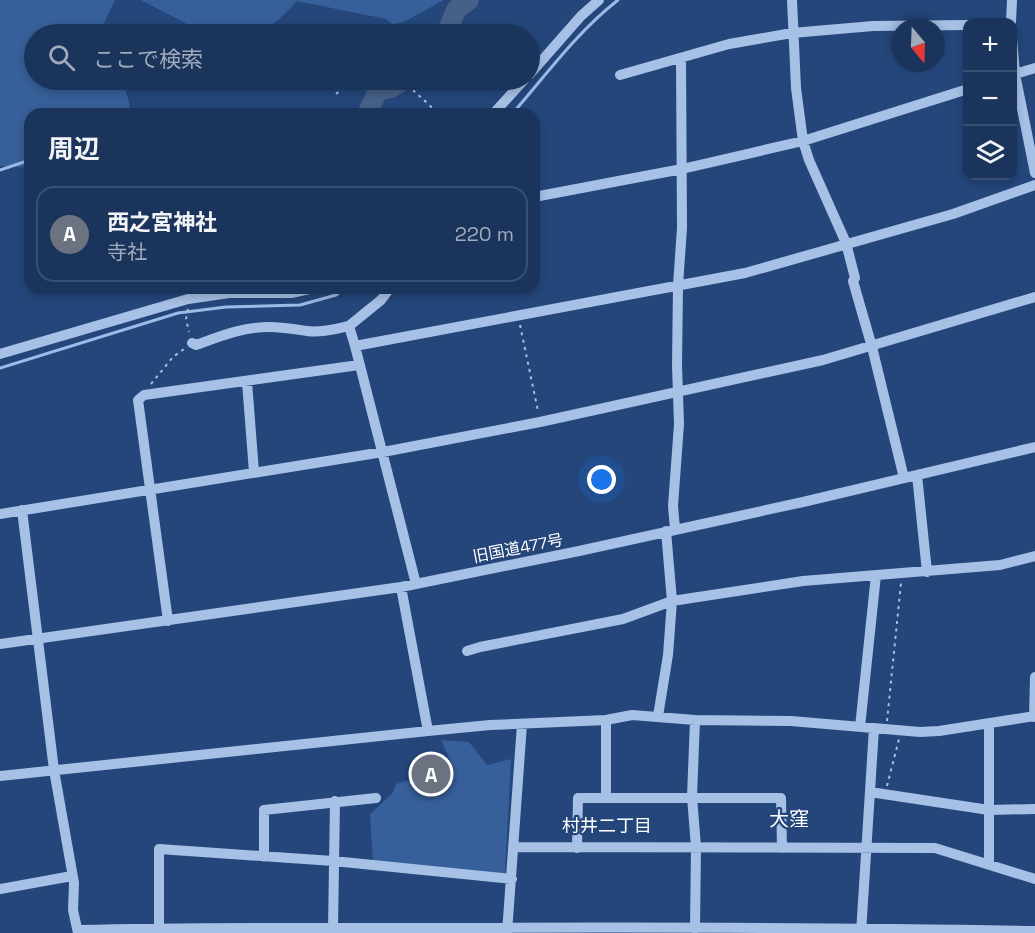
<!DOCTYPE html>
<html lang="ja">
<meta charset="utf-8">
<style>
:root{--surface:#1b345c;--page:#243c62;--text:#f1f3f6;--muted:#a0aabb;--line:#394f72;--accent:#95b2f1}
body{margin:0;font-family:"Space Grotesk","Noto Sans JP",sans-serif;background:var(--page);color:var(--text)}
.controls{position:absolute;right:18px;top:18px;display:grid;overflow:hidden;border-radius:12px;box-shadow:0 3px 9px #0003}
.controls button{width:54px;height:54px;display:grid;place-items:center;padding:0;border:0;border-bottom:2px solid var(--line);background:var(--surface);color:var(--text);font:30px sans-serif}
.compass{position:absolute;left:891px;top:18px;width:54px;height:54px;border-radius:50%;background:var(--surface);box-shadow:0 3px 9px #0003;rotate:161deg}
.you{position:absolute;left:602px;top:480px;width:21px;height:21px;margin:-15px;border:4px solid #fff;border-radius:50%;background:#1a73e8;box-shadow:0 0 0 9px #1a73e833}
.badge{display:grid;place-items:center;width:39px;height:39px;border-radius:50%;background:var(--accent);color:#fff;font-size:20px;font-weight:700}
.pin{position:absolute;translate:-50% -50%;border:3px solid #fff;box-shadow:0 2px 6px #0006}
.list{margin:0;padding:0;list-style:none}
h2{display:flex;justify-content:space-between;align-items:center;height:78px;margin:0;padding:0 24px;font-size:26px}
h2 small{font-size:20px;font-weight:400;color:var(--muted)}
.list li{display:grid;grid-template-columns:39px 1fr auto;gap:18px;align-items:center;box-sizing:border-box;height:96px;margin:0 12px 12px;padding:0 12px;border:2px solid var(--line);border-radius:18px}
.list b{display:block;font-size:22px;white-space:nowrap}
.list p{margin:0;font-size:20px;white-space:nowrap;color:var(--muted)}
.list em{font-size:20px;font-style:normal;color:var(--muted)}
.icon{flex:none;width:33px;height:33px;fill:none;stroke:currentColor;stroke-width:2;stroke-linecap:round;stroke-linejoin:round}
.map{position:relative;flex:none;width:1035px;height:933px;overflow:hidden}
.search{position:absolute;background:var(--surface);box-shadow:0 3px 9px #0003;left:24px;top:24px;width:516px;height:66px;display:flex;align-items:center;gap:15px;box-sizing:border-box;padding:0 21px;border-radius:33px;color:var(--muted);font-size:22px}
.panel{position:absolute;background:var(--surface);box-shadow:0 3px 9px #0003;left:24px;top:108px;width:516px;height:186px;border-radius:18px}
.map>svg:first-child{display:block}
</style>
<div class="map">
<svg width="1035" height="933" viewBox="0 0 1035 933">
<rect width="100%" height="100%" fill="#24467b"/>
<!-- green -->
<path fill="#375f99" d="M0,0H115L99,34H34V80H117C127,90 130,100 130,114H30V168L0,166Z
M141,0H444L404,22L392,24L386,19L297,1C284,15 272,28 253,34H206Z
M441,740L469,742L487,765L511,759L505,874L373,862L370,814L392,794L396,784L415,778L416,790L447,783L451,762Z"/>
<g fill="none" stroke-linecap="round" stroke-linejoin="round">
<!-- stream -->
<path stroke="#9bbae6" stroke-width="3" d="M512,114C546,75 577,32 618,0
M0,170L30,160
M182,289V288
M0,368L178,313L226,307L300,305L336,295L345,288"/>
<!-- river -->
<path stroke="#466087" stroke-width="20" d="M446,34L456,10L469,0
M367,114L378,91L391,88L399,83"/>
<!-- path -->
<path stroke="#a7c0e5" stroke-width="2" stroke-dasharray="3 4.5" stroke-linecap="butt" d="M402,80L439,114
M336,94L354,80
M188,309L186,319L189,332
M520,325L538,411
M151,384L173,357L184,349
M887,721L901,583
M887,786L899,739"/>
<!-- minor -->
<path stroke="#a7c0e5" stroke-width="10" d="M792,0L796,88L803,141L809,160L846,243L855,278L853,281L872,347L904,478
M1011,22L1012,0
M792,33L873,26L968,25
M1012,38L1015,74L1035,173
M530,74L581,16L599,0
M620,75L729,44L792,33
M1012,75L1035,68
M493,114L524,80
M534,197L682,169L803,141L968,89
M192,343L196,345C221,336 243,327 269,327C282,327 294,329 307,331C321,333 335,329 349,326
M355,346L349,326L381,300L390,288
M0,354L188,299L229,293H291L314,288
M247,382L254,472
M917,475L927,572
M22,510L54,770L74,883L73,910L78,933
M0,514L383,452L540,422L823,360L1035,297
M675,529L673,506L679,424L677,365L678,285L682,228L681,58
M416,584L355,346L745,273L953,214L1035,185
M401,587L428,731
M168,621L138,400L144,395L359,365
M0,644L401,587L579,551L803,502L1035,447
M467,651L480,647L623,619L672,601L803,581L1000,565L1035,556
M658,716L668,655L672,601L666,531
M1034,717L1035,677
M606,720V797
M860,727L876,575
M0,776L428,731L490,725L606,720L632,715L695,720L791,721L920,732L939,731L1035,716
M870,792L989,810L1035,809
M515,847L935,848L1035,879
M577,848L578,798H781L782,848
M264,857V810L376,798
M989,864V725
M0,889L72,876
M159,928V849L333,861L512,879
M333,928L335,801
M695,929L696,847L692,797L695,720
M79,930C191,927 303,928 415,928C622,927 828,927 1035,931
M507,933L522,724
M861,933L874,728"/>
</g>
<g text-anchor="middle" dominant-baseline="central" stroke-width="4.5" stroke-linejoin="round" paint-order="stroke">
<!-- street labels -->
<g font-size="16" fill="#fff" stroke="#24467b">
<text transform="translate(518 548) rotate(-11)">旧国道477号</text>
</g>
<!-- neighbourhood labels -->
<g font-size="18" fill="#fff" stroke="#24467b">
<text x="607" y="825">村井二丁目</text>
</g>
<!-- quarter labels -->
<g font-size="20" fill="#fff" stroke="#24467b">
<text x="789" y="819">大窪</text>
</g>
</g>
</svg>
<div class="controls">
<button>+</button>
<button>−</button>
<button><svg class="icon" aria-label="layers" viewBox="0 0 24 24"><path d="M12 4l9 5-9 5-9-5zM3 14l9 5 9-5"/></svg></button>
</div>
<svg class="compass" viewBox="-18 -18 36 36"><path d="M0-13l5 13h-10z" fill="#e53935"/><path d="M0 13l5-13h-10z" fill="#a0aabb"/></svg>
<div class="you"></div>
<div class="pin badge" style="left:431px;top:774px;background:#6b7280">A</div>
<div class="search"><svg class="icon" aria-label="search" viewBox="0 0 24 24"><circle cx="10" cy="10" r="6"/><path d="M15 15l6 6"/></svg>ここで検索</div>
<section class="panel">
<h2>周辺<small></small></h2>
<ul class="list">
<li><span class="badge" style="background:#6b7280">A</span><div><b>西之宮神社</b><p>寺社</p></div><em>220 m</em></li>
</ul>
</section>
</div>
